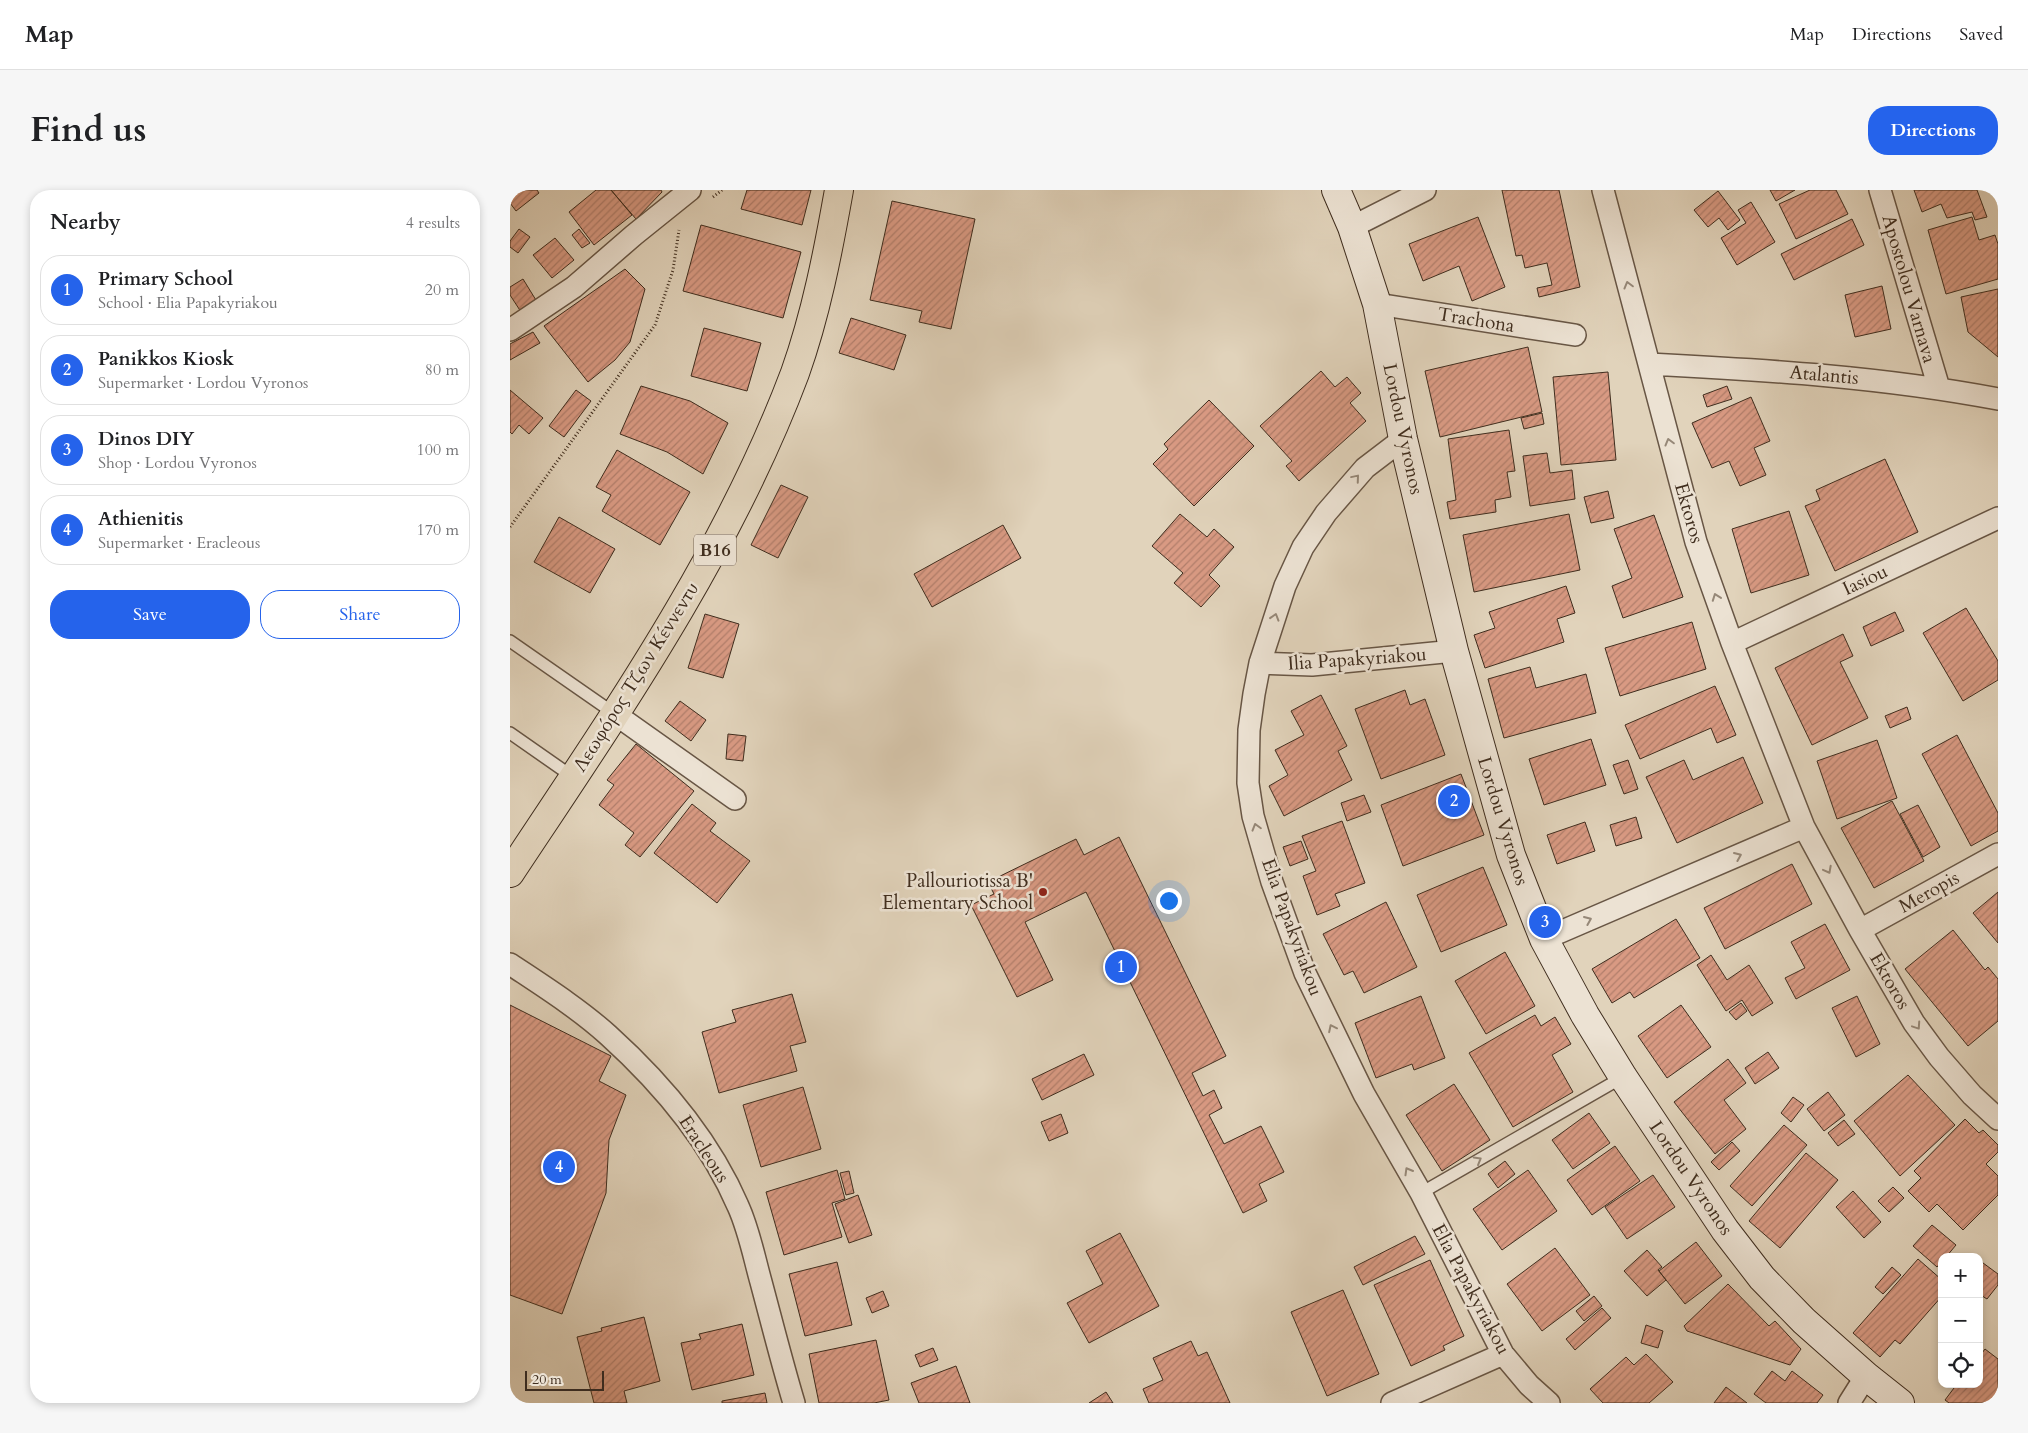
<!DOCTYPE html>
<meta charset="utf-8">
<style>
:root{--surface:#fff;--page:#f6f6f6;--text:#202124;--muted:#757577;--line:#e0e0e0;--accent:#2563eb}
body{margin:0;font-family:Cardo,serif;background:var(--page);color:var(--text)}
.controls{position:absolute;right:15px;bottom:15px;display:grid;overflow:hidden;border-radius:10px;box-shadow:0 2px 8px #0003}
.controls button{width:45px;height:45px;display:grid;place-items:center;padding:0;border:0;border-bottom:1px solid var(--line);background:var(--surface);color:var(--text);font:25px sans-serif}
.scale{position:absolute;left:15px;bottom:12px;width:79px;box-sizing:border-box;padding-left:5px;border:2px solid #3f2d1e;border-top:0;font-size:14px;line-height:18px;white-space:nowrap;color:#3f2d1e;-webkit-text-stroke:4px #ece2d3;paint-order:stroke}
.you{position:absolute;left:658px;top:710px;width:18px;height:18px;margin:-12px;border:4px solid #fff;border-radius:50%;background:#1a73e8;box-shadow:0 0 0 8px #1a73e833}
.badge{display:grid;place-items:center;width:32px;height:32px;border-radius:50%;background:var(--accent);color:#fff;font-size:16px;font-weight:700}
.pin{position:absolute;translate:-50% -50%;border:2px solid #fff;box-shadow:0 1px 5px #0006}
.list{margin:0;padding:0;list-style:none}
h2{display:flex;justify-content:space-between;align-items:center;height:65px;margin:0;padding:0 20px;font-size:21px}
h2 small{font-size:16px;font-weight:400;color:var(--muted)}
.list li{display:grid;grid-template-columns:32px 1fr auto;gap:15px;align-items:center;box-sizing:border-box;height:70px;margin:0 10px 10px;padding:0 10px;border:1px solid var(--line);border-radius:20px}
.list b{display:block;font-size:19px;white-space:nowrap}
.list p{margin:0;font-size:16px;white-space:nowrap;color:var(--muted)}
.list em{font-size:16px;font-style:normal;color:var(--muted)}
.actions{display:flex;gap:10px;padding:15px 20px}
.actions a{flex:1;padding:11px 0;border:1px solid var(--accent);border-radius:20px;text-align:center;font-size:18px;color:var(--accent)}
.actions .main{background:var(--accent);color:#fff}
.icon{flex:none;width:28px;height:28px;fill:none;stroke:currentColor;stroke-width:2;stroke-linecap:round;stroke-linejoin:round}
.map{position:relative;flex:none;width:1488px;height:1213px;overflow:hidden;border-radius:20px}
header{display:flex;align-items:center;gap:30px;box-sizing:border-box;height:70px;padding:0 25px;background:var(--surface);border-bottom:1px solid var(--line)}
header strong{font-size:24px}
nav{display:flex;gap:28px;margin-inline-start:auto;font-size:18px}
.intro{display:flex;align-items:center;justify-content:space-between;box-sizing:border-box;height:120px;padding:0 30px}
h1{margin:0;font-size:35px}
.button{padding:12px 22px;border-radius:20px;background:var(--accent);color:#fff;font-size:18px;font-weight:700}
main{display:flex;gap:30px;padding:0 30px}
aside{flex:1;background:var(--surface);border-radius:20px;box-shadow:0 2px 8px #0003}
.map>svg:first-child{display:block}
</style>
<header>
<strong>Map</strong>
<nav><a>Map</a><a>Directions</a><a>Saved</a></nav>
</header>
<div class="intro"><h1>Find us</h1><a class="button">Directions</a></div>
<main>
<aside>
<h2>Nearby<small>4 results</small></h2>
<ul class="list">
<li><span class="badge">1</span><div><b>Primary School</b><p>School · Elia Papakyriakou</p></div><em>20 m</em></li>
<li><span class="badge">2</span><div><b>Panikkos Kiosk</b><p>Supermarket · Lordou Vyronos</p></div><em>80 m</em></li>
<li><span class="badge">3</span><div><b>Dinos DIY</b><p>Shop · Lordou Vyronos</p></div><em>100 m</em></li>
<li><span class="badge">4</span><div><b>Athienitis</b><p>Supermarket · Eracleous</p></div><em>170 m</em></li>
</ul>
<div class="actions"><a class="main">Save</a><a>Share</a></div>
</aside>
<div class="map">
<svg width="1488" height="1213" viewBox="0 0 1488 1213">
<defs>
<pattern id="building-hatch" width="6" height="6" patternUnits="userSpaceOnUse" patternTransform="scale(1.25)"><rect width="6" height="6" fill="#d99a83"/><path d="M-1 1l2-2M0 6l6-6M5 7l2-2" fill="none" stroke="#b17e6b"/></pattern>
</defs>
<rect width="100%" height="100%" fill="#e1d3bb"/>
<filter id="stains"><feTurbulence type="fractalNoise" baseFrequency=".004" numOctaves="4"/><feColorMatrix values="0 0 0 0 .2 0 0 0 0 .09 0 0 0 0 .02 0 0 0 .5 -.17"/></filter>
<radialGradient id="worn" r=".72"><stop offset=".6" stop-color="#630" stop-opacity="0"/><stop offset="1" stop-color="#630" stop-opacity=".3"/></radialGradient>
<!-- building -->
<path fill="url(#building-hatch)" stroke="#3f2d1e" d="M0,0H27L29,3L6,21L0,13Z
M86,0H101L122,25L84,55L59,22Z
M101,0H151L152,2L126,29Z
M237,0H301L292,35L231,19Z
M992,0H1049L1070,97L1029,107L1027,98L1042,95L1037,73L1015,78L1012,65L1006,66Z
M1260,0H1285L1266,11Z
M1300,0H1326L1338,24L1286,49L1269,14Z
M1404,0H1467L1477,27L1465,30L1462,22L1437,28L1431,14L1412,22Z
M1208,1L1230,30L1218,40L1209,28L1198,37L1184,20Z
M382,11L465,29L441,139L409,132L412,121L360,110Z
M1241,12L1265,52L1227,75L1211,48L1236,33L1228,20Z
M968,27L995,97L962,111L949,76L913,91L899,54Z
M1462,27L1469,50L1485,45L1488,54V89L1436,104L1418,40Z
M1342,29L1354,55L1284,90L1271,64Z
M191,35L291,62L273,128L173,101Z
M9,39L20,47L8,63L0,57V51Z
M69,39L80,53L72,58L62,45Z
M45,48L64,70L42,88L23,65Z
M115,79L135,99L120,152L105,170L78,192L34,136Z
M13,89L29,115L13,125L0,105V97Z
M1372,96L1381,139L1345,147L1335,105Z
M1488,99V167L1458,142L1451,107Z
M341,128L396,145L384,180L329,163Z
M194,138L251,153L237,201L181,186Z
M23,142L30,153L0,170V154Z
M1018,157L1032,222L930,247L915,181Z
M811,181L825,197L837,187L851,203L840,213L856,231L789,291L776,276L782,271L750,236Z
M1098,182L1106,270L1051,275L1043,187Z
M131,196L180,211L218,233L193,284L157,262L110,244Z
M1217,196L1222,209L1197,217L1193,205Z
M0,200L33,228L19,244L9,235L2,244L0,242Z
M66,200L81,211L54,247L39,236Z
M1241,207L1260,251L1244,258L1256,285L1230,296L1219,271L1202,278L1182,233Z
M699,210L744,256L684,316L643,274L658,259L654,254Z
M1032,223L1034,234L1014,239L1011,228Z
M999,240L1005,281L997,282L1001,307L985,310L986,322L940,329L937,312L946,310L938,249Z
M107,260L180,302L150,355L92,321L101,305L86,297Z
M1037,263L1040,283L1062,280L1065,309L1020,316L1013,266Z
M1375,269L1408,342L1325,381L1295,316L1310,310L1306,300Z
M271,295L298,307L268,368L241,355Z
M1098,301L1104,328L1081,333L1074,307Z
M1279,321L1299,385L1241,403L1222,339Z
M670,324L697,347L704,339L724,357L699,385L710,396L691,417L664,393L673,383L642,356Z
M1059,324L1070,380L964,402L953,345Z
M1144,325L1173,407L1113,428L1102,396L1122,388L1104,339Z
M49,327L105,359L80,403L24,372Z
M493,335L511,368L422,417L404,384Z
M1056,396L1065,423L1047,429L1054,452L975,478L964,445L985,438L979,422Z
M1456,418L1488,471V490L1453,511L1413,443Z
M1385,422L1394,441L1361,456L1353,437Z
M195,424L229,434L213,488L178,478Z
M1182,432L1196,479L1110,506L1095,458Z
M1333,444L1343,466L1330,472L1358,528L1302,555L1265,478Z
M1020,477L1026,498L1076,484L1086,523L994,548L978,489Z
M1205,496L1226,545L1207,553L1201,538L1130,569L1115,535Z
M895,500L900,515L915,509L935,565L871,589L845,519Z
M811,505L837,556L828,561L842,590L774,626L759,596L778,585L765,560L794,545L781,521Z
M170,511L196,530L181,551L155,531Z
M1397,517L1401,529L1380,538L1375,526Z
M218,544L236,546L233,571L216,569Z
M1447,545L1488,623V641L1461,656L1412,564Z
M1081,549L1096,595L1034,615L1019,569Z
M1367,550L1387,608L1327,629L1307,571Z
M126,554L184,601L130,667L115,655L124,643L89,615L104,595L97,590Z
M1233,567L1253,613L1167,653L1136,587L1174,570L1183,590Z
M1118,570L1128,599L1114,604L1103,575Z
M951,584L974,645L893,676L871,615Z
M854,605L861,622L837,631L831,613Z
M1382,611L1414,671L1364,698L1331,638Z
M182,614L206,633L200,641L240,671L207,713L144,663Z
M1408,615L1430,657L1413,667L1390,624Z
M1126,627L1132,648L1106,656L1100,635Z
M832,631L855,693L825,704L830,716L807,725L793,686L806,681L792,646Z
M1075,632L1085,661L1047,674L1037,645Z
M609,647L716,866L682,883L693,906L704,900L712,918L699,925L714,954L751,936L774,982L749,994L757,1011L733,1023L576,702L515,732L543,790L507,807L461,715L484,704L478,692L566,649L574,665Z
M791,651L798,669L780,676L773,657Z
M1282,674L1302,714L1215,759L1194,718Z
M973,677L997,735L931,762L907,705Z
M1488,702V753L1463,723Z
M876,712L907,777L854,803L843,781L834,785L813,744Z
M1166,729L1190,768L1124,808L1120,802L1102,813L1082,779Z
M1315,734L1340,780L1286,809L1275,788L1295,778L1281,752Z
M1443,740L1475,780L1478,777L1488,789V831L1458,856L1395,779Z
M995,762L1025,816L976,844L945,791Z
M1201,765L1217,790L1239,775L1263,813L1242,826L1232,810L1216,821L1187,775Z
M282,804L296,852L280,856L287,881L209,903L192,842L226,832L222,820Z
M911,806L935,868L904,880L902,874L866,888L845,833Z
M1347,806L1370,854L1346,867L1322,818Z
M1231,813L1237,821L1226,830L1219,822Z
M0,815L101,866L89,891L116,905L99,950L96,1003L52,1124L0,1105Z
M1171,815L1201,857L1157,888L1128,846Z
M1025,825L1031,836L1045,827L1061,854L1042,865L1063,902L1003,937L959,863Z
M1258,862L1269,878L1245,894L1235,878Z
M574,864L584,885L532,910L522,889Z
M1218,869L1236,893L1214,910L1236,939L1205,964L1164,912Z
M1398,885L1445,935L1390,986L1344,931Z
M944,894L980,950L932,981L896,925Z
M293,897L311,959L251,977L233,915Z
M1318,902L1335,925L1314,941L1297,919Z
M1283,907L1294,915L1281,932L1271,923Z
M1079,923L1100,953L1063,979L1042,950Z
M551,924L558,943L539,951L531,932Z
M1455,929L1469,943L1473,940L1488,955V962L1476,974L1488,986V1005L1453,1040L1427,1014L1419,1022L1398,1001L1411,988L1404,981Z
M1334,930L1345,944L1328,956L1318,943Z
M1274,935L1297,955L1242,1016L1220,996Z
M1222,952L1230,961L1209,980L1201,972Z
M1105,956L1130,991L1082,1025L1057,990Z
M1296,963L1328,990L1270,1058L1239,1031Z
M995,971L1005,984L988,998L978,984Z
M327,980L335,1009L322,1013L332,1047L274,1065L256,1002Z
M1018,980L1047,1021L992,1060L963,1019Z
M339,981L344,1003L336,1005L330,983Z
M1143,985L1165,1017L1117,1049L1095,1017Z
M1383,997L1394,1008L1379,1022L1368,1011Z
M1343,1001L1371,1032L1354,1048L1326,1017Z
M348,1005L362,1045L339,1053L325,1014Z
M1422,1035L1446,1055L1436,1067H1432V1071L1427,1077L1403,1056Z
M610,1043L649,1116L579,1153L557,1113L593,1094L576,1061Z
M905,1046L915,1064L853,1095L844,1077Z
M1186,1052L1212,1086L1175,1114L1149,1081Z
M1045,1058L1080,1105L1032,1141L997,1094Z
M1137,1060L1152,1077L1148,1080L1156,1090L1137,1106L1114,1081Z
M1408,1069L1432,1090V1106L1390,1154L1385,1150L1370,1167L1343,1143Z
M920,1070L954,1146L933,1156L935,1160L901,1176L864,1095Z
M1469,1070L1488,1084V1095L1477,1109L1469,1104Z
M327,1072L342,1135L295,1146L279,1084Z
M1382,1077L1391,1085L1373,1104L1365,1097Z
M1218,1094L1259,1136L1265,1131L1291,1159L1280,1175L1177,1141L1174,1136Z
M833,1100L869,1184L817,1206L781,1122Z
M373,1101L379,1116L362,1123L356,1108Z
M1084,1106L1092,1116L1074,1131L1066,1121Z
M1092,1118L1101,1128L1065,1160L1056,1149Z
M134,1127L150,1191L114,1201L117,1213H84L67,1147L92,1141L91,1138Z
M232,1134L244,1185L182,1200L171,1153L191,1149L189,1144Z
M1136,1135L1153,1141L1148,1158L1131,1153Z
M366,1150L379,1210L364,1213H309L299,1164Z
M681,1151L688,1166L697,1162L720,1213H639L633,1199L653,1190L643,1168Z
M423,1158L428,1170L410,1177L405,1165Z
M1475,1159L1488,1169V1213H1439L1435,1210L1447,1194H1469V1167Z
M1136,1164L1163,1192L1139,1213H1093L1080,1199L1116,1167L1124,1175Z
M446,1176L460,1213H409L401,1193Z
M1262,1181L1275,1191L1282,1181L1313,1205L1307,1213H1256L1244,1204Z
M1216,1197L1237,1213H1204Z
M596,1202L603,1213H579Z
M255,1203L257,1213H212V1211Z"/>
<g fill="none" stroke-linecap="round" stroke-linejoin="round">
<!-- lane casing -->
<g stroke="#685645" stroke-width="14">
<path id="lane" d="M0,451L105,524
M0,543L63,587
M911,1003L1113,887"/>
</g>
<!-- street casing -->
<g stroke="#685645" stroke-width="24">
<path id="street" d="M1093,0L1186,352L1222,453L1294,637L1350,740L1404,833L1429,867L1462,905L1488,929
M1370,0L1429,198
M842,37L915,0
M867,114L1065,145
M0,140L64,97L124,45L180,0
M1139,174C1257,180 1372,187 1488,209
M893,249L855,278L816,323L793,357L775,396L750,473L744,504L739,540L738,593L743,626L762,692L795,783L854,904L911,1003L993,1164L1019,1195L1039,1213
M1222,453L1488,328
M750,473L802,475L944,461
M105,524L225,609
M1350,740L1488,664
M1034,749L1294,637
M0,774C33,796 68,818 98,845C150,892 200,951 228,1016C239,1040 244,1067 251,1092C262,1133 272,1173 284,1213
M882,1213L993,1164
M1339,1213L1356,1186"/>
</g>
<!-- secondary casing -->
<g stroke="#3f2d1e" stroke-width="30">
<path id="secondary" d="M826,0L842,37L867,114L893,249L944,461L1001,665L1034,749L1075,825L1113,887L1215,1040L1252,1088L1294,1131L1356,1186L1390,1213"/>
</g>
<!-- primary casing -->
<g stroke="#3f2d1e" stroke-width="30">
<path id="primary" d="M0,683C106,523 217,364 285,183C306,124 318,62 329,0"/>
</g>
<!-- path -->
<path stroke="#3f2d1e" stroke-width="3" stroke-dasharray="1 2.5" stroke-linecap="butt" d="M203,7L212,0
M0,337L145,135L163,80L169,40"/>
<!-- lane -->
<use href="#lane" stroke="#ece2d3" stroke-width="11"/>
<!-- street -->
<use href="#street" stroke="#ece2d3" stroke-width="21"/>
<!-- secondary -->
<use href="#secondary" stroke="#ece2d3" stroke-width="28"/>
<!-- primary -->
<use href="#primary" stroke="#e1d3bb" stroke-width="28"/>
</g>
<!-- one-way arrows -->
<defs><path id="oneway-chevron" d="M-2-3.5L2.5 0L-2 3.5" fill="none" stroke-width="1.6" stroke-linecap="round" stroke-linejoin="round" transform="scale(1.25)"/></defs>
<g stroke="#968878">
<use href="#oneway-chevron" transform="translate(1118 95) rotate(-105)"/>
<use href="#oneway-chevron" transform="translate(1159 252) rotate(-105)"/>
<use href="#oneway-chevron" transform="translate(846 288) rotate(-50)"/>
<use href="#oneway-chevron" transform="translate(1206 407) rotate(-110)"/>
<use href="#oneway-chevron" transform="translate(765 427) rotate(-73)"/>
<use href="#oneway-chevron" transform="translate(746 637) rotate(-106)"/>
<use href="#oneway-chevron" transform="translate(1228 666) rotate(-23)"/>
<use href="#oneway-chevron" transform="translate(1318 680) rotate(62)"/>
<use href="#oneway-chevron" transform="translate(1078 730) rotate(-23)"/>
<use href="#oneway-chevron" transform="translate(1407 836) rotate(56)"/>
<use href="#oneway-chevron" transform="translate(822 838) rotate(-116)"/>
<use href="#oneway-chevron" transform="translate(968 970) rotate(-30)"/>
<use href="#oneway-chevron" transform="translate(898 981) rotate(-120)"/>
</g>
<!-- markers -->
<circle fill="#8f2418" stroke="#ece2d3" stroke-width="2" cx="533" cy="702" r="5"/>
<g text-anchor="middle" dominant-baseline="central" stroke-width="5" stroke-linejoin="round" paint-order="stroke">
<!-- shield labels -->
<rect fill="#ece2d3" stroke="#736354" stroke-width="1" x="184" y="344.5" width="42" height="31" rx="4"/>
<g font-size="18" font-weight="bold" fill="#3f2d1e">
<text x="205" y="360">B16</text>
</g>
<!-- street labels -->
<g font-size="19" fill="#3f2d1e" stroke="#ece2d3">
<text transform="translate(1399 99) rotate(74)">Apostolou Varnava</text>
<text transform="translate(966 130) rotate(9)">Trachona</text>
<text transform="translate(1314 185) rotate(5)">Atalantis</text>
<text transform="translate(893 239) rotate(78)">Lordou Vyronos</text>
<text transform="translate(1179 323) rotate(74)">Ektoros</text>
<text transform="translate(1355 390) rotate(-25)">Iasiou</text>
<text transform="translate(847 469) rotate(-4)">Ilia Papakyriakou</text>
<text transform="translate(126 487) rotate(-58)">Λεωφόρος Τζων Κέννεντυ</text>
<text transform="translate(993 631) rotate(73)">Lordou Vyronos</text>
<text transform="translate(1419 702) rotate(-29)">Meropis</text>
<text transform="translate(782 737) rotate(70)">Elia Papakyriakou</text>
<text transform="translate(1380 791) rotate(60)">Ektoros</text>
<text transform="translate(194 959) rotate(57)">Eracleous</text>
<text transform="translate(1181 988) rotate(56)">Lordou Vyronos</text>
<text transform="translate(961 1099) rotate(62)">Elia Papakyriakou</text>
</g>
<!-- poi labels -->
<g font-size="19" fill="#3f2d1e" stroke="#ece2d3" text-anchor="end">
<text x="523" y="691">Pallouriotissa B'<tspan x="523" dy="22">Elementary School</tspan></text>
</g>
</g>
<rect width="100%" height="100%" filter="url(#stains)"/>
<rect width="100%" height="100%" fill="url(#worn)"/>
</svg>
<div class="controls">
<button>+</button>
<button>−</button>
<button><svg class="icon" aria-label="locate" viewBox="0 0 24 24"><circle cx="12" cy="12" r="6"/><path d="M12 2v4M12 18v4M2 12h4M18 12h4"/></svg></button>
</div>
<div class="scale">20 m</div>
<div class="you"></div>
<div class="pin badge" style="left:611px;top:777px">1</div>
<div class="pin badge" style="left:944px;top:611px">2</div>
<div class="pin badge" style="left:1035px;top:732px">3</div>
<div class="pin badge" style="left:49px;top:977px">4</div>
</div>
</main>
